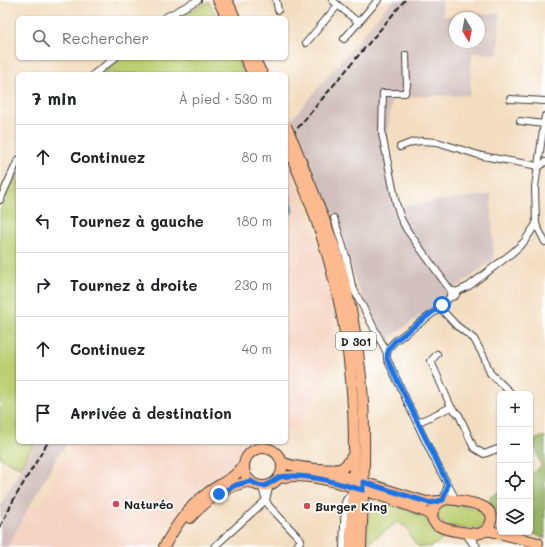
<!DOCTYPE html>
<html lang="fr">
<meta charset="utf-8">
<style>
:root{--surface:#fff;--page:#f6f6f6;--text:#202124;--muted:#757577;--line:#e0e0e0}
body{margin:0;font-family:Mali,sans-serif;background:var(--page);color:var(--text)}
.controls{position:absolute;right:12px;bottom:12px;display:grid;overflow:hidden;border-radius:6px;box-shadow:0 1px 3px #0004}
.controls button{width:36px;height:36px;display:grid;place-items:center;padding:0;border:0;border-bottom:1px solid var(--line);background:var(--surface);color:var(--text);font:20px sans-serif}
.compass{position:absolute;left:449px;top:12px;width:36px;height:36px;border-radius:50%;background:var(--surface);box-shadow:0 1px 3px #0004;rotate:170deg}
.stop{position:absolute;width:12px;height:12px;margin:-9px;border:3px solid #1a73e8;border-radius:50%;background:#fff}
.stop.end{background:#1a73e8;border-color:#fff;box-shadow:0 1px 4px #0008}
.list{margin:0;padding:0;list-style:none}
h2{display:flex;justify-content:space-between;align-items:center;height:52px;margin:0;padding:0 16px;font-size:17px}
h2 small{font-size:13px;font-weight:400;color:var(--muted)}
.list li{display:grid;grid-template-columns:26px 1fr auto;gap:12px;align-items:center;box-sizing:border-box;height:64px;padding:0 16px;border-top:1px solid var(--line)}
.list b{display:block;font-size:15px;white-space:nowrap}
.list em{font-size:13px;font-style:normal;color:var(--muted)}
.icon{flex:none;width:22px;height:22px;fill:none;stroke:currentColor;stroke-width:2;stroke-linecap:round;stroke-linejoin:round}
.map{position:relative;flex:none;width:545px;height:547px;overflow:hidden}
.search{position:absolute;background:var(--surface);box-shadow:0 1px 3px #0004;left:16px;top:16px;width:272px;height:44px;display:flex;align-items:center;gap:10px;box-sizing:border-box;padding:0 14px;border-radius:6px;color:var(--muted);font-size:15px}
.panel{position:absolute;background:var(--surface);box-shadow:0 1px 3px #0004;left:16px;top:72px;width:272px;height:372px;border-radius:6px}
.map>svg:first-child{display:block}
</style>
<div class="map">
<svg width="545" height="547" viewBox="0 0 545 547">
<rect width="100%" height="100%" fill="#fff"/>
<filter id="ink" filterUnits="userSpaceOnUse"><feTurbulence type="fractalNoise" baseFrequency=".025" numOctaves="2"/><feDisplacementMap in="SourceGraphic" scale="8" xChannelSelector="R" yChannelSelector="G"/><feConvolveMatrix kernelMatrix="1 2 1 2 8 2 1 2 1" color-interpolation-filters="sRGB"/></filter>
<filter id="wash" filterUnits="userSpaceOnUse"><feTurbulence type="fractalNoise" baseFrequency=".012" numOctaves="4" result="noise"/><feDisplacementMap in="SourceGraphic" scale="16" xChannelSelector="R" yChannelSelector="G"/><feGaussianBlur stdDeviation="0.9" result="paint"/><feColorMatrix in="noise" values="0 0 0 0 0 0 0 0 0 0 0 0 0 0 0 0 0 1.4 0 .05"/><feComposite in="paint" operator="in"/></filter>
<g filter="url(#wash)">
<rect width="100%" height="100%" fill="#f3ddc0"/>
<!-- built -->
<path fill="#f5d3c2" d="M288,158L325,268L332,298L339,349L304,420L286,433V159Z
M67,442H274L272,444L255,445L216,478L157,534L154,547H6L24,511L42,503L71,448Z"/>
<!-- industrial -->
<path fill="#d1c0bd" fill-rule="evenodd" d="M392,0H442L443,16L500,13L498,54L472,53L470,95L392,97L386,149L400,206L491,194L494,259L385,342L357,286L336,213L328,212L300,144L286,160V126ZM455,18H479V42H455Z
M36,442H68L57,457L7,547H0V505Z"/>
<!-- green -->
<path fill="#bcce71" stroke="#6c7546" d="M209,2L217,18H176Z
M121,58H236L244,74H101Z
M18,169V442H35L20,467L0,458V210Z
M446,503L481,509L487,516V520L482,528C471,531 447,527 438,520L437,511Z
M375,505H386L401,508L424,517L434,530L442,534V540L430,547H418L409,534L410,533L405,525L403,526L399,521L368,543C368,529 366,515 375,505Z"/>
<!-- forest -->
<path fill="#95b163" stroke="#586640" d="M545,436V539L530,532V476L541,466L533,440Z
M500,491V516L490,504V497Z"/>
<!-- water -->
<path fill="#47b3c4" stroke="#326870" d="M286,173L293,212L286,218Z"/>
</g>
<g filter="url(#ink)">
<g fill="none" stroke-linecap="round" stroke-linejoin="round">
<!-- minor casing -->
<g stroke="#3c3935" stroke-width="8">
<path id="minor" d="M276,0L278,10
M332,0L359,23
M164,18L198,0
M344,39L378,0
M306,43L338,5
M406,55L407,86L405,93H383L382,134L396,203L401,219L407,230L451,291
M94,74L115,58
M510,99L545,101
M520,121L544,124
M400,147L413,142L422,141L437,142L482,156L533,165L538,168
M538,168L545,162
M0,200L18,160
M334,218L346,256L352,286L387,353
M536,224L545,242
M456,292V295L455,296L452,297L450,295L451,291H454L456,292L469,286L512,253L524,242L536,224L535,187L545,116
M451,296L440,308L395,341C389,347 386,351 387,359C410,406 430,456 457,501
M440,308L456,325L474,339L484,357L490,373L512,394
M437,354L431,361L451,407L459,415L474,448L484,454L500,448
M417,423L451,407
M261,485L266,500L269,506L301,540L296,547
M443,500L448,485
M214,547L266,500L270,484
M343,547L345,503L346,500L353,492"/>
</g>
<!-- tertiary casing -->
<g stroke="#3c3935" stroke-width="10">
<path id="tertiary" d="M466,532L476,547"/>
</g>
<!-- primary casing -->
<g stroke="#3c3935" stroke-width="12">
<path id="primary" d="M218,0L227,18
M227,0L235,18
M245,58L253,74
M254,58L262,74
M286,144C322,223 346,306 352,392C356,444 353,496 351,547
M294,144C309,181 324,217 337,255C349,294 357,336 361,377C367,434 363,490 361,547
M244 467a19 19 0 1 1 38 0a19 19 0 1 1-38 0Z
M282,462C291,467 333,472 342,468C348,465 351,458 354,453
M321,469L426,502L439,501
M279,478C313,468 389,499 423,511L429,514L433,520
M448,499C465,502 505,503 487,530L481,533L477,534C465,532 449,532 439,526C425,519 435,500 448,499Z
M190,518C206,500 227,486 251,481
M487,530L538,543
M164,547C175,527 187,508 206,494C218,484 236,479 244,464"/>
</g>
<!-- minor -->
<use href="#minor" stroke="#fff" stroke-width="6"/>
<!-- tertiary -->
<use href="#tertiary" stroke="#fff" stroke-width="8"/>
<!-- primary -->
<use href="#primary" stroke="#fcba8e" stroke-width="10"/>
<!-- rail -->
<path stroke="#1c1c1c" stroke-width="2" stroke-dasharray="6 3" stroke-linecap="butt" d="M286,142L405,0
M0,527L14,499L48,442"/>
<!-- primary-bridge casing -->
<g stroke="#3c3935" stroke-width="12" stroke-linecap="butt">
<path id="primary-bridge" d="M286,126L294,144"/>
</g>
<!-- primary-bridge -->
<use href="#primary-bridge" stroke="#fcba8e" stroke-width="10"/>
</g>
</g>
<g fill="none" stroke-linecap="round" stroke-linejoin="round" filter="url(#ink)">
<!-- route -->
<path stroke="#1a73e8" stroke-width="5" d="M219,494L236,485L251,481C263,490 268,485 278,478C281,476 287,476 291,476C315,475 339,484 363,490V482L430,503L443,500L448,485L387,359C387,351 389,347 395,341L442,305"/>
</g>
<!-- markers -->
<g fill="#d1495b" stroke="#fff" stroke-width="1.5">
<circle cx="116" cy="504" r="4"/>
<circle cx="307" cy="506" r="4"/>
</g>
<g text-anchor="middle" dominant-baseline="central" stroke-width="3.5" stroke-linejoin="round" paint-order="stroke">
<!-- shield labels -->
<rect fill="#fff" stroke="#606060" stroke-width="1" x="336" y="332" width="40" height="18" rx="3"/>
<g font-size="11" font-weight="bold" fill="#1c1c1c">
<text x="356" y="341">D 301</text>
</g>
<!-- poi labels -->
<g font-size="12" font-weight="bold" fill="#1c1c1c" stroke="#fff" text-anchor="start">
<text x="124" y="504">Naturéo</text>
<text x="315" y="506">Burger King</text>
</g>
</g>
</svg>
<div class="controls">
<button>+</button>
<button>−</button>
<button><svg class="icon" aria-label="locate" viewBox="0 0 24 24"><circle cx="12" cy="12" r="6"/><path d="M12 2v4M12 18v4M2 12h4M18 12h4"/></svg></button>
<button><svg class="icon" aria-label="layers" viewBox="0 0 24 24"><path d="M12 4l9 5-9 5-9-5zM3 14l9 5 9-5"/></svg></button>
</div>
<svg class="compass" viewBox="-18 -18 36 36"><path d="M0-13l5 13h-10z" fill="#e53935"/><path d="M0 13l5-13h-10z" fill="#757577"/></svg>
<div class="stop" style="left:442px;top:305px"></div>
<div class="stop end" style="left:219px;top:494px"></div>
<div class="search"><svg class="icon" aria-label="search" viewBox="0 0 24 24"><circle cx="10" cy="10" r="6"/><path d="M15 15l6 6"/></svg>Rechercher</div>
<section class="panel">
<h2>7 min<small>À pied · 530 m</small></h2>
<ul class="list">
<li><svg class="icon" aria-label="ahead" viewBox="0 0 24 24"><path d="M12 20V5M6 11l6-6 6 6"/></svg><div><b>Continuez</b></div><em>80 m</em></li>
<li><svg class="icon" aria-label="left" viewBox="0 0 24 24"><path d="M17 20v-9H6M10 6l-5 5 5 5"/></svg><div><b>Tournez à gauche</b></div><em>180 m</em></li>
<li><svg class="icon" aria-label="right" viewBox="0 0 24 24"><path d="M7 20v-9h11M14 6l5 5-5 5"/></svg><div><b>Tournez à droite</b></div><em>230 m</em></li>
<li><svg class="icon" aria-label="ahead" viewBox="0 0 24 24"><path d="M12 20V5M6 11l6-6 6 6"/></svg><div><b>Continuez</b></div><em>40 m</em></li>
<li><svg class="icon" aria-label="arrive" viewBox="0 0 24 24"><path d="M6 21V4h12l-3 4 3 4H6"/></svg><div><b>Arrivée à destination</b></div></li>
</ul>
</section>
</div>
